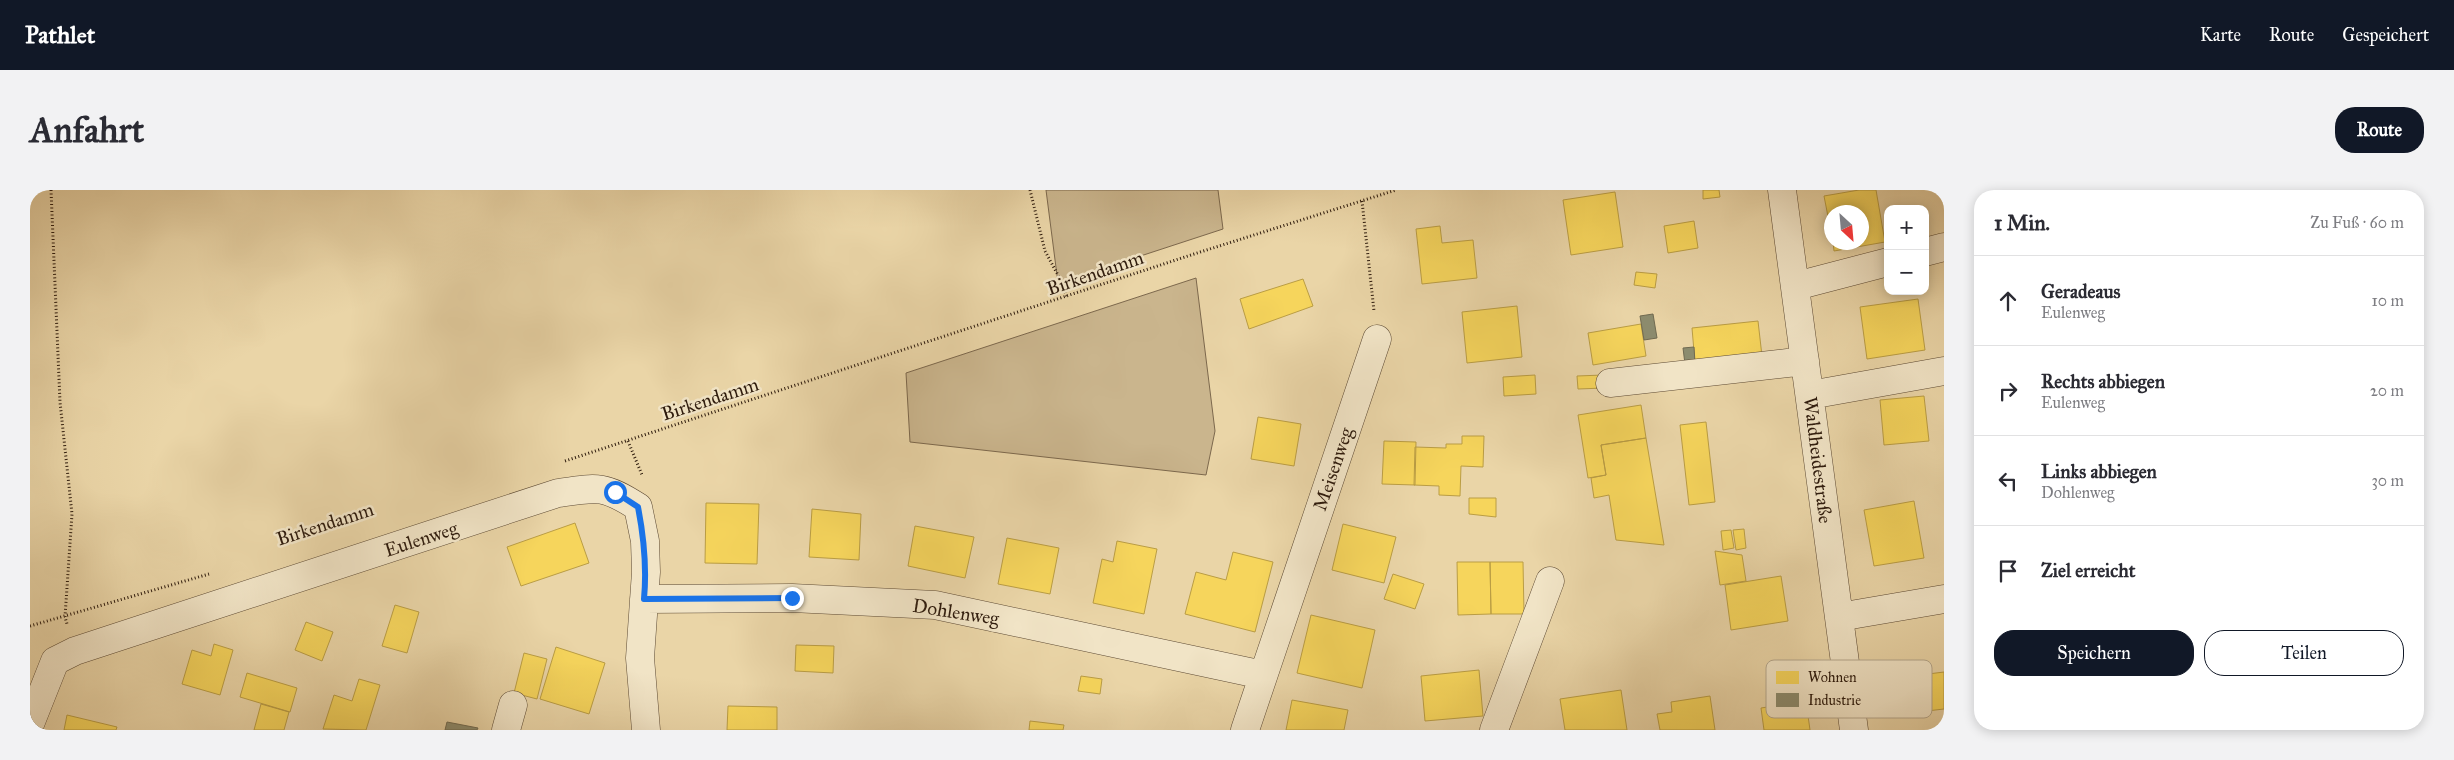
<!DOCTYPE html>
<html lang="de">
<meta charset="utf-8">
<style>
:root{--surface:#fff;--page:#f2f2f3;--text:#2b2b33;--muted:#7c7c81;--line:#e1e1e2;--accent:#111827}
body{margin:0;font-family:"IM FELL Great Primer",serif;background:var(--page);color:var(--text)}
.controls{position:absolute;right:15px;top:15px;display:grid;overflow:hidden;border-radius:10px;box-shadow:0 2px 12px #0003}
.controls button{width:45px;height:45px;display:grid;place-items:center;padding:0;border:0;border-bottom:1px solid var(--line);background:var(--surface);color:var(--text);font:25px sans-serif}
.compass{position:absolute;left:1794px;top:15px;width:45px;height:45px;border-radius:50%;background:var(--surface);box-shadow:0 2px 12px #0003;rotate:154deg}
.stop{position:absolute;width:15px;height:15px;margin:-11px;border:4px solid #1a73e8;border-radius:50%;background:#fff}
.stop.end{background:#1a73e8;border-color:#fff;box-shadow:0 1px 5px #0008}
.list{margin:0;padding:0;list-style:none}
h2{display:flex;justify-content:space-between;align-items:center;height:65px;margin:0;padding:0 20px;font-size:21px}
h2 small{font-size:16px;font-weight:400;color:var(--muted)}
.list li{display:grid;grid-template-columns:32px 1fr auto;gap:15px;align-items:center;box-sizing:border-box;height:90px;padding:0 20px;border-top:1px solid var(--line)}
.list b{display:block;font-size:19px;white-space:nowrap}
.list p{margin:0;font-size:16px;white-space:nowrap;color:var(--muted)}
.list em{font-size:16px;font-style:normal;color:var(--muted)}
.actions{display:flex;gap:10px;padding:15px 20px}
.actions a{flex:1;padding:11px 0;border:1px solid var(--accent);border-radius:20px;text-align:center;font-size:18px;color:var(--accent)}
.actions .main{background:var(--accent);color:#fff}
.icon{flex:none;width:28px;height:28px;fill:none;stroke:currentColor;stroke-width:2;stroke-linecap:round;stroke-linejoin:round}
.map{position:relative;flex:none;width:1914px;height:540px;overflow:hidden;border-radius:20px}
header{display:flex;align-items:center;gap:30px;box-sizing:border-box;height:70px;padding:0 25px;background:var(--accent);color:#fff}
header strong{font-size:24px}
nav{display:flex;gap:28px;margin-inline-start:auto;font-size:18px}
.intro{display:flex;align-items:center;justify-content:space-between;box-sizing:border-box;height:120px;padding:0 30px}
h1{margin:0;font-size:35px}
.button{padding:12px 22px;border-radius:20px;background:var(--accent);color:#fff;font-size:18px;font-weight:700}
main{display:flex;gap:30px;padding:0 30px}
aside{flex:1;background:var(--surface);border-radius:20px;box-shadow:0 2px 12px #0003}
.map>svg:first-child{display:block}
</style>
<header>
<strong>Pathlet</strong>
<nav><a>Karte</a><a>Route</a><a>Gespeichert</a></nav>
</header>
<div class="intro"><h1>Anfahrt</h1><a class="button">Route</a></div>
<main>
<div class="map">
<svg width="1914" height="540" viewBox="0 0 1914 540">
<rect width="100%" height="100%" fill="#ead5a7"/>
<filter id="stains"><feTurbulence type="fractalNoise" baseFrequency=".004" numOctaves="4"/><feColorMatrix values="0 0 0 0 .2 0 0 0 0 .09 0 0 0 0 .02 0 0 0 .5 -.17"/></filter>
<radialGradient id="worn" r=".72"><stop offset=".6" stop-color="#630" stop-opacity="0"/><stop offset="1" stop-color="#630" stop-opacity=".3"/></radialGradient>
<!-- green -->
<path fill="#cab58d" stroke="#7c684d" d="M1016,0H1188L1193,39L1028,93Z
M1166,88L1185,241L1176,285L880,252L876,183Z"/>
<!-- homes -->
<path fill="#f6d55c" stroke="#ba9d44" d="M1673,0H1689L1690,7L1673,9Z
M1829,0H1846L1855,52L1804,61L1803,52H1832V22H1802V47L1794,6Z
M1585,2L1593,57L1541,65L1533,10Z
M1664,31L1668,58L1638,63L1634,36Z
M1410,36L1412,53L1443,50L1447,88L1392,94L1386,39Z
M1606,82L1627,84L1625,98L1604,95Z
M1273,89L1283,116L1219,139L1210,109Z
M1888,109L1895,160L1837,169L1830,117Z
M1487,116L1492,167L1437,173L1432,122Z
M1728,131L1732,166L1665,173L1662,138Z
M1611,134L1616,166L1563,175L1558,143Z
M1505,185L1506,204L1474,206L1473,187Z
M1573,185L1574,198L1548,199L1547,186Z
M1894,206L1899,251L1854,255L1850,210Z
M1611,215L1616,248L1571,255L1576,285L1558,288L1548,225Z
M1228,227L1271,234L1264,276L1221,269Z
M1676,232L1685,312L1659,315L1650,235Z
M1432,246H1454L1453,277L1431,276L1430,306L1409,305V296L1384,295L1385,257L1416,258V254H1432Z
M1616,248L1634,355L1586,350L1579,305L1564,308L1561,288L1576,285L1571,255Z
M1354,251L1386,252L1385,295L1352,294Z
M1439,308H1466V327L1439,324Z
M1884,311L1894,368L1844,376L1834,320Z
M676,313L729,314L727,374L675,373Z
M782,319L831,324L829,370L779,367Z
M545,333L559,373L491,396L477,357Z
M1313,334L1366,347L1354,393L1302,380Z
M885,336L944,347L935,388L878,376Z
M1714,339L1716,358L1706,360L1703,340Z
M1701,340L1704,358L1693,360L1691,341Z
M977,348L1029,358L1020,404L968,394Z
M1087,351L1127,359L1114,424L1063,413L1072,369L1083,372Z
M1685,361L1712,365L1716,391L1690,395Z
M1203,362L1243,372L1225,442L1155,424L1166,382L1196,390Z
M1427,372H1460L1461,424L1428,425Z
M1460,372H1493L1494,424H1461Z
M1363,384L1394,394L1385,419L1354,409Z
M1751,386L1758,431L1701,440L1695,395Z
M365,415L389,422L377,463L352,456Z
M1281,425L1345,440L1332,498L1267,483Z
M276,432L303,442L292,471L265,460Z
M184,454L203,460L190,505L152,494L162,460L181,466Z
M766,455L804,456L803,483L765,481Z
M526,457L575,473L559,524L510,509Z
M494,463L517,469L507,509L484,503Z
M1449,480L1453,526L1395,531L1391,486Z
M1914,482V519L1862,525L1858,489Z
M217,483L267,498L260,522L210,507Z
M1051,486L1072,489L1070,504L1048,501Z
M329,489L350,495L336,540L293,539L304,505L322,511Z
M1591,500L1597,540H1535L1530,509Z
M1680,506L1685,540H1630L1627,524L1642,522L1641,512Z
M1262,510L1318,520L1314,540H1256Z
M1776,511L1780,540H1734L1731,518Z
M231,514L259,522L254,540H224Z
M698,516L747,517V540H697Z
M37,525L87,537L86,540H34Z
M1000,531L1034,535L1033,540H999Z"/>
<!-- industry -->
<path fill="#8c8c6e" stroke="#706a51" d="M1623,124L1627,148L1614,150L1610,126Z
M1664,157L1665,173L1655,174L1653,158Z
M417,532L448,538L447,540H415Z"/>
<g fill="none" stroke-linecap="round" stroke-linejoin="round">
<!-- minor casing -->
<g stroke="#5d4a34" stroke-width="29">
<path id="minor" d="M1752,0L1824,540
M1895,62L1914,57
M1766,96L1858,72
M1580,193L1775,171
M1780,205L1914,181
M614,409L762,408L905,415L1233,485
M1809,427L1914,409
M0,534L25,471L45,461L528,303C568,297 574,295 608,317L615,351L616,382L610,468L616,540
M476,540L483,515
M1215,540L1347,149
M1464,540L1520,391"/>
</g>
<!-- path -->
<path stroke="#2e1b0d" stroke-width="3" stroke-dasharray="1 2.5" stroke-linecap="butt" d="M21,0L30,212L42,324L35,427L37,434
M1000,0L1015,61L1029,87L1037,107
M1332,11L1344,121
M598,251L612,285
M535,271L1164,64L1366,0
M0,436L179,384"/>
<!-- minor -->
<use href="#minor" stroke="#f1e4c6" stroke-width="28"/>
</g>
<g fill="none" stroke-linecap="round" stroke-linejoin="round">
<!-- route -->
<path stroke="#1a73e8" stroke-width="6" d="M585,302L608,317C614,348 617,377 614,409L762,408"/>
</g>
<g text-anchor="middle" dominant-baseline="central" stroke-width="5" stroke-linejoin="round" paint-order="stroke">
<!-- street labels -->
<g font-size="19" fill="#2e1b0d" stroke="#f1e4c6">
<text transform="translate(1065 83) rotate(-19)">Birkendamm</text>
<text transform="translate(680 209) rotate(-18)">Birkendamm</text>
<text transform="translate(1788 270) rotate(83)">Waldheidestraße</text>
<text transform="translate(1303 279) rotate(-71)">Meisenweg</text>
<text transform="translate(295 334) rotate(-18)">Birkendamm</text>
<text transform="translate(391 349) rotate(-18)">Eulenweg</text>
<text transform="translate(926 422) rotate(9)">Dohlenweg</text>
</g>
</g>
<!-- legend -->
<rect x="1736" y="470" width="166" height="58" rx="8" fill="#f1e4c6" stroke="#b6a88e" stroke-width="1"/>
<rect x="1746" y="481" width="23" height="13" fill="#f6d55c"/>
<rect x="1746" y="503" width="23" height="14" fill="#8c8c6e"/>
<g font-size="14" fill="#2e1b0d">
<text x="1778" y="492">Wohnen</text>
<text x="1778" y="515">Industrie</text>
</g>
<rect width="100%" height="100%" filter="url(#stains)"/>
<rect width="100%" height="100%" fill="url(#worn)"/>
</svg>
<div class="controls">
<button>+</button>
<button>−</button>
</div>
<svg class="compass" viewBox="-18 -18 36 36"><path d="M0-13l5 13h-10z" fill="#e53935"/><path d="M0 13l5-13h-10z" fill="#7c7c81"/></svg>
<div class="stop" style="left:585px;top:302px"></div>
<div class="stop end" style="left:762px;top:408px"></div>
</div>
<aside>
<h2>1 Min.<small>Zu Fuß · 60 m</small></h2>
<ul class="list">
<li><svg class="icon" aria-label="ahead" viewBox="0 0 24 24"><path d="M12 20V5M6 11l6-6 6 6"/></svg><div><b>Geradeaus</b><p>Eulenweg</p></div><em>10 m</em></li>
<li><svg class="icon" aria-label="right" viewBox="0 0 24 24"><path d="M7 20v-9h11M14 6l5 5-5 5"/></svg><div><b>Rechts abbiegen</b><p>Eulenweg</p></div><em>20 m</em></li>
<li><svg class="icon" aria-label="left" viewBox="0 0 24 24"><path d="M17 20v-9H6M10 6l-5 5 5 5"/></svg><div><b>Links abbiegen</b><p>Dohlenweg</p></div><em>30 m</em></li>
<li><svg class="icon" aria-label="arrive" viewBox="0 0 24 24"><path d="M6 21V4h12l-3 4 3 4H6"/></svg><div><b>Ziel erreicht</b></div></li>
</ul>
<div class="actions"><a class="main">Speichern</a><a>Teilen</a></div>
</aside>
</main>
